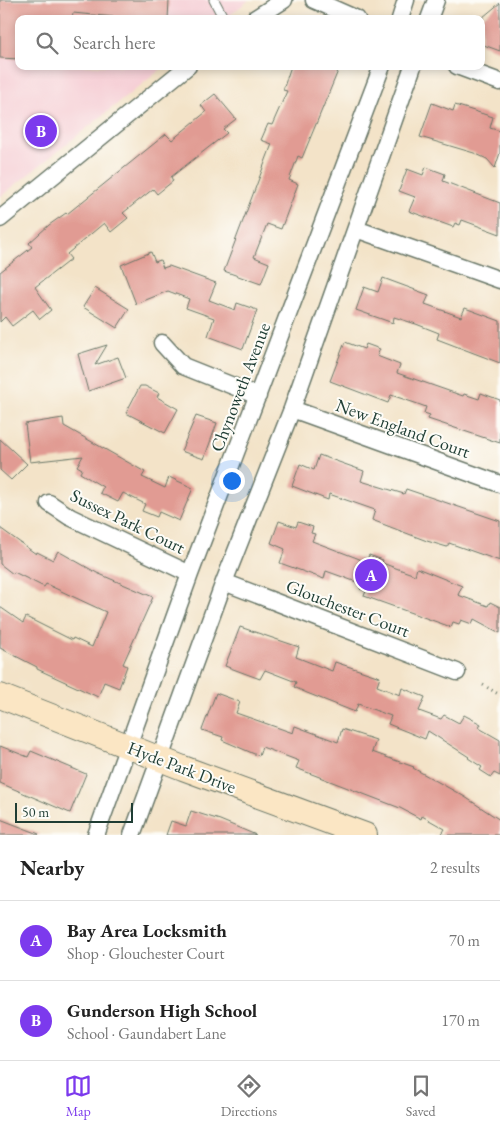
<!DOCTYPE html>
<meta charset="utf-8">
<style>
:root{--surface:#fff;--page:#f6f6f6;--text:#222;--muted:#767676;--line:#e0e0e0;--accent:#7c3aed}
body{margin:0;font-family:"EB Garamond",serif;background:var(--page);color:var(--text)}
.scale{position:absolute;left:15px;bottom:12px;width:118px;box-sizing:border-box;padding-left:5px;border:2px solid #1f3d34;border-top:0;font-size:14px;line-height:18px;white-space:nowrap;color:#1f3d34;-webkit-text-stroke:4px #fdfcf7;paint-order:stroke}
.you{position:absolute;left:231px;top:480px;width:18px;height:18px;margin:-12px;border:4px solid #fff;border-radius:50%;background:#1a73e8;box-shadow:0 0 0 8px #1a73e833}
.badge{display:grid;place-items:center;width:32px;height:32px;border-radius:50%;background:var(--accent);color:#fff;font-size:16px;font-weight:700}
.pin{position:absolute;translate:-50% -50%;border:2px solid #fff;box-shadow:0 1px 5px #0006}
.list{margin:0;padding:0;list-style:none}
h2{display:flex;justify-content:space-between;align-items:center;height:65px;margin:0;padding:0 20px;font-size:21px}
h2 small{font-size:16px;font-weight:400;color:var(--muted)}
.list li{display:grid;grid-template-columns:32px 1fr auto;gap:15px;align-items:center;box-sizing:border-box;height:80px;padding:0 20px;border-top:1px solid var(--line)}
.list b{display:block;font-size:19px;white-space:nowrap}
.list p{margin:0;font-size:16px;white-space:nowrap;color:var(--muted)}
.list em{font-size:16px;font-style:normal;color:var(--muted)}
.icon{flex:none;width:28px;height:28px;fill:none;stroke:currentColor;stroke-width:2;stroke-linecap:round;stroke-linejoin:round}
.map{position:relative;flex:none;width:500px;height:835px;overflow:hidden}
.search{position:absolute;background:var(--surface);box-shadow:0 2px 8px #0003;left:15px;right:15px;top:15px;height:55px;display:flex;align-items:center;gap:12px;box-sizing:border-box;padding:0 18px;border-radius:10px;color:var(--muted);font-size:19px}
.sheet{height:225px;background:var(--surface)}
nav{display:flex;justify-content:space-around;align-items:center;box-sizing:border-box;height:70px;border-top:1px solid var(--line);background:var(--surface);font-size:14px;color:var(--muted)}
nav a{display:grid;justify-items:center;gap:2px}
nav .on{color:var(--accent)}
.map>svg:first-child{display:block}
</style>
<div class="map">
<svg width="500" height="835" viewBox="0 0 500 835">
<rect width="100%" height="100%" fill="#fdfcf7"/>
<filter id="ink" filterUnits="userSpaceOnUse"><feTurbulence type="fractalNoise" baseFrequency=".02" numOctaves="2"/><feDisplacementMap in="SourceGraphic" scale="10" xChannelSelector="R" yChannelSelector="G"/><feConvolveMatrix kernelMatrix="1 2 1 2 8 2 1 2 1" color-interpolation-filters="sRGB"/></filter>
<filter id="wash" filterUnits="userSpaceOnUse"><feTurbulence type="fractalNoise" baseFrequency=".0096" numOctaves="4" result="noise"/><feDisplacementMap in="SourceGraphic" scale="20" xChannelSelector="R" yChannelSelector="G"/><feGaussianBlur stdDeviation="1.12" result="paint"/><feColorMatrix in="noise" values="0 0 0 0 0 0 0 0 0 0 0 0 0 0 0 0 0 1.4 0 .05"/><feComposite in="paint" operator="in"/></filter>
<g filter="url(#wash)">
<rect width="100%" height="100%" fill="#f3e3c8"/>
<!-- built -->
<path fill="#f6cfd6" d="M0,0H249L225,19H19V66H165L0,197Z"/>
<g id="blocks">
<!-- building -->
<path fill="#e19b93" d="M0,0H169L168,19H135L73,13L72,19H19V59L0,58Z
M500,3V51L481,44L483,17Z
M291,66H340L302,158L298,156L289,180L298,184L281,229L267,224L254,257L269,263L261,284L224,271L272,144L261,140L268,124L272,125L287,91L283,90Z
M215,94L236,119L223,129L227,133L171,177L173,181L157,194L153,189L123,213L128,218L111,232L104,223L67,254L71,259L35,287L51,310L40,319L33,310L12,326L5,317L0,322V272L32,247L29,243L49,225L66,213L67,214L166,134L172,140L206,112L201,105Z
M432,103L453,111L455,105L493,117L490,128L500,131V153L495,168L487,159L474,153L420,137Z
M426,167L445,174L443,181L500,203V234L462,220L460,225L455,223L453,227L409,211L415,197L399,191L407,169L423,175Z
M151,252L155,262L160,260L163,268L169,266L216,283L209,300L235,310L237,303L257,310L243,349L208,336L214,318L186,308L189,299L168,291L136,304L121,265Z
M383,278L429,295L425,304L461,317L465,308L500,321V363L437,339L439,333L416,324L394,317L393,323L356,310L364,287L378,292Z
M95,288L129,309L117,328L83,307Z
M345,342L364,349L366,344L380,349L377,356L400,365L397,373L463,396L464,394L479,399L481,393L500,400V443L428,419L430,415L424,413L426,407L415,403L391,395L388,403L330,381Z
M107,345L95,365L118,357L126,378L88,391L78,354Z
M140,386H145L159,393L157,397L178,409L165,433L126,413Z
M196,416L217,423L204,459L181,451Z
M63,418L64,426L145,472L142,477L165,488L169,477L193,488L179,521L159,512L157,517L142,511L145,504L123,493L118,502L100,493L103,487L80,473L82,469L77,466L83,456L30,462L25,424Z
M0,439L27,464L11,480L0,470Z
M319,455L364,471L361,481L404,494L406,489L500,521V561L449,543L447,547L427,541L372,520L375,510L329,494L328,500L292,486L300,464L314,470Z
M279,521L296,527L298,522L313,527L311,533L315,534L312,541L357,558L366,562L369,555L383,560L382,563L415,575L417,568L462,586L458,595L488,606L490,602L500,607V633L474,619L472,624L461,620L459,624L453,622L451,627L364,596L366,591L360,589L362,584L340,576L326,571L324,579L280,563L285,549L271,543Z
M0,528L36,554L37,552L53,560L58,551L97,573L153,597L123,664L127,666L119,688L104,682L98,697L37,669V667L0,648V607L23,623L26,617L72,640L73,638L92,647L106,612L46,584L44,587L14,572L13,574L0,564Z
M240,627L299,647L296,657L332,671L335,662L380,677L377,686L400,695L402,688L425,697L419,711L441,719L444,715L459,723L464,715L481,724L479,728L500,740V776L494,773L491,777L480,770L482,767L468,758L469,757L428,731L425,739L388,724L391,716L358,704L355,712L307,693L294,687L296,682L265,670L260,679L225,666Z
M216,693L240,702L236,713L293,733L295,726L338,742L342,729L376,740L372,752L414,767L413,768L465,797L500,820V835H441L445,829L422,816L421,819L400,808L296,768L299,761L262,747L259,756L222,740L223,737L202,730Z
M0,746L28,757L31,751L86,774L70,813L0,783Z
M191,811L220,820L256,835H166L171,821L186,826Z
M0,819L39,834L38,835H0Z"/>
</g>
</g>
<g filter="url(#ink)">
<use href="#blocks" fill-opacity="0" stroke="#697768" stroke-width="1"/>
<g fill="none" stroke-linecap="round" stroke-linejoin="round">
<!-- lane casing -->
<g stroke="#697768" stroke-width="11">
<path id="lane" d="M214,0L224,19"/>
</g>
<!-- street casing -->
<g stroke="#697768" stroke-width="19">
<path id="street" d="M314,0L357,19
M254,19L284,0
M400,19L406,0
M429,19L436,0
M457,66L500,82
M0,219L188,66
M356,229L500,280
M162,343L183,366L258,396
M292,409L500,484
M49,503L70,517L190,574
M224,582L457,672
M96,835L190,574L382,66
M132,835L224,582L292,409L413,66"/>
</g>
<!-- secondary casing -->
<g stroke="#697768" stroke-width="26">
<path id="secondary" d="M0,696L183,768L365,835"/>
</g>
<!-- path -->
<path stroke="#697768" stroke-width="3" stroke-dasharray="1 4" stroke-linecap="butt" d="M483,685L500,695"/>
<!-- lane -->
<use href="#lane" stroke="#fff" stroke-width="9"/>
<!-- street -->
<use href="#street" stroke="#fff" stroke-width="16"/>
<!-- secondary -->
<use href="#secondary" stroke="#fbe6c4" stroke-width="24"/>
</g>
</g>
<g text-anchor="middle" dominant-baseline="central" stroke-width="4" stroke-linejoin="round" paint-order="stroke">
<!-- street labels -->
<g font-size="18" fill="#1f3d34" stroke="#fdfcf7">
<text transform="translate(240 387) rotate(-69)">Chynoweth Avenue</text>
<text transform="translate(403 428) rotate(20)">New England Court</text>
<text transform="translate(128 521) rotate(26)">Sussex Park Court</text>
<text transform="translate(348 608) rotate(21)">Glouchester Court</text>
<text transform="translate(182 767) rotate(21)">Hyde Park Drive</text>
</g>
</g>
</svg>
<div class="scale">50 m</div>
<div class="you"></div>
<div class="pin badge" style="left:371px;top:575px">A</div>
<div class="pin badge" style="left:41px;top:131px">B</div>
<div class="search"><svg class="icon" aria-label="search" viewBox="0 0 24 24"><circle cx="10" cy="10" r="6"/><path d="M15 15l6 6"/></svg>Search here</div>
</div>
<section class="sheet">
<h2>Nearby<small>2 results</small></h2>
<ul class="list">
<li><span class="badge">A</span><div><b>Bay Area Locksmith</b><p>Shop · Glouchester Court</p></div><em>70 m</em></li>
<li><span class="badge">B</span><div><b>Gunderson High School</b><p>School · Gaundabert Lane</p></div><em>170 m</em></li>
</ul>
</section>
<nav>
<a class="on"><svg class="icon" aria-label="map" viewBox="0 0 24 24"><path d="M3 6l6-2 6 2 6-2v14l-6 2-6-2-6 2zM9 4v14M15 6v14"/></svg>Map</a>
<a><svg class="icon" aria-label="directions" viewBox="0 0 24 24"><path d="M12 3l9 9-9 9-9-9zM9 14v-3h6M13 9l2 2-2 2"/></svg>Directions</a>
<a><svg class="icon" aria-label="saved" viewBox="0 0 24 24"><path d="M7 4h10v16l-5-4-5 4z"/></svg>Saved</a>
</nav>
